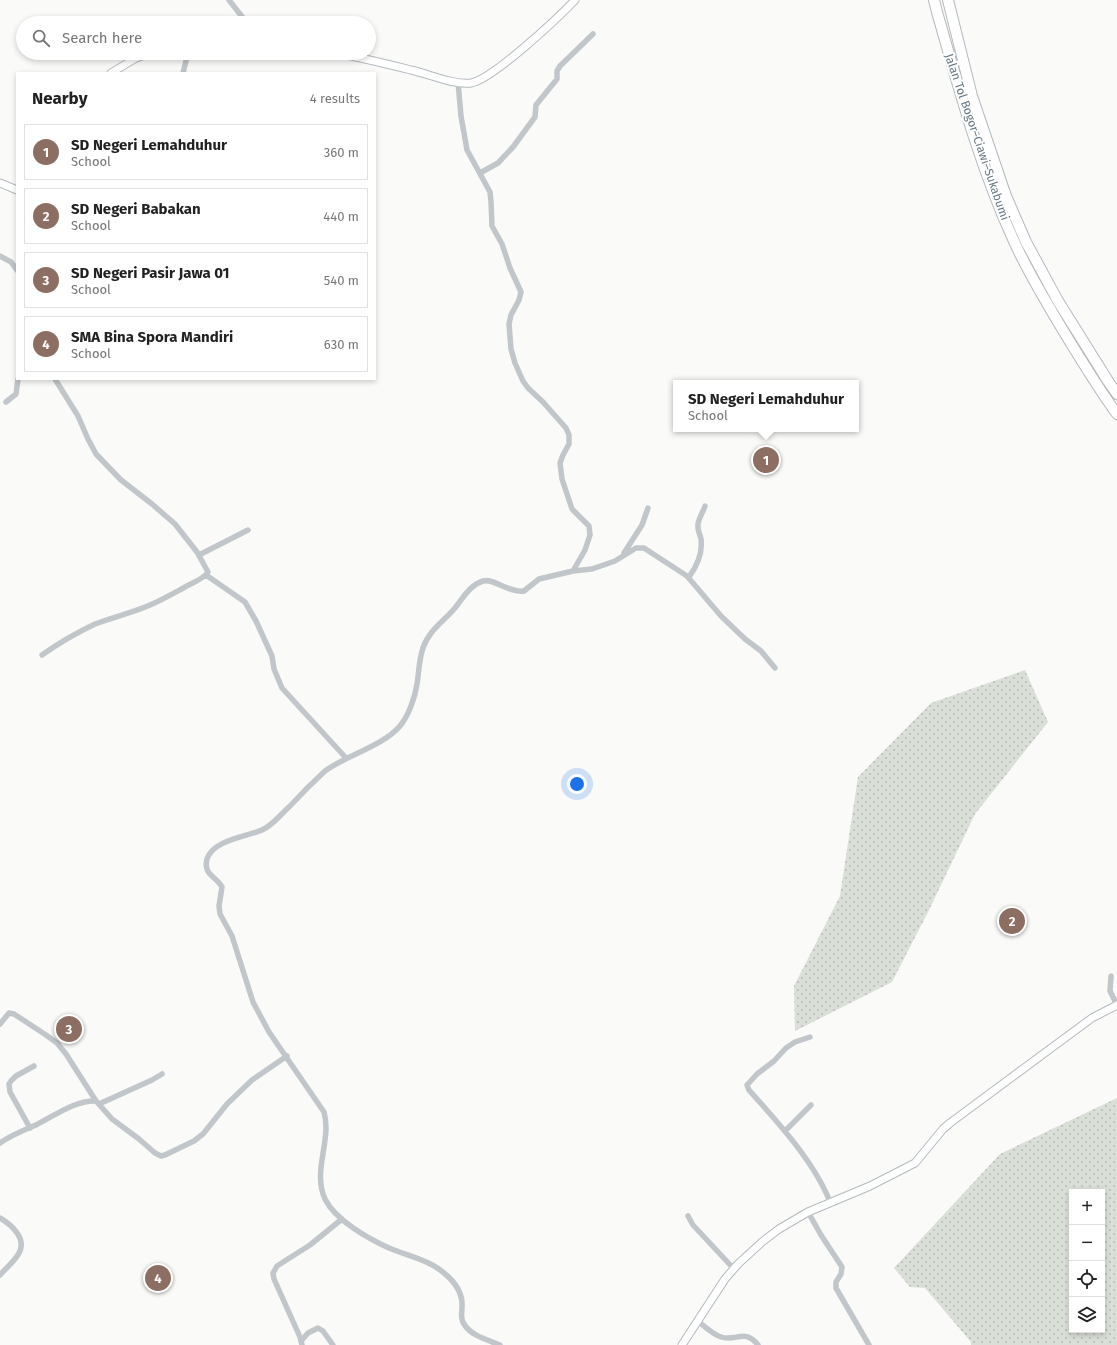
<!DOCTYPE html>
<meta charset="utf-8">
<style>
:root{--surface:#fff;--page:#f6f6f6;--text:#222;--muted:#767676;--line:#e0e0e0;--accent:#111827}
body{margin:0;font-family:"Fira Sans",sans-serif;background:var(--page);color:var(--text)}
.controls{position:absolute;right:12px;bottom:12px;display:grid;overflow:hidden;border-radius:0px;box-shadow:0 2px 6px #0003}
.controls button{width:36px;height:36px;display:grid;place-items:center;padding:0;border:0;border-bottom:1px solid var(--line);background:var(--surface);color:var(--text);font:20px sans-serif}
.you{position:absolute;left:577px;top:784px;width:14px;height:14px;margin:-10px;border:3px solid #fff;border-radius:50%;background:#1a73e8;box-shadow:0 0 0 6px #1a73e833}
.badge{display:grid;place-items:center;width:26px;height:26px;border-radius:50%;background:var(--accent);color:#fff;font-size:13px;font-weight:700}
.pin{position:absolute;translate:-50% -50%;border:2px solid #fff;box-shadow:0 1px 4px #0006}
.popup{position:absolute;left:673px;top:380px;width:186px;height:52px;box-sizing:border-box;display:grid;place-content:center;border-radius:0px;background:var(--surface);filter:drop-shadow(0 1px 3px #0005);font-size:13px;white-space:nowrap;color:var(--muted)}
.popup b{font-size:15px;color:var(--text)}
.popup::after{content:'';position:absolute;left:50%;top:100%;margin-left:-8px;border:8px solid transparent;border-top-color:var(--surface)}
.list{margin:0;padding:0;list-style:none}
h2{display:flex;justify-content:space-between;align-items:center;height:52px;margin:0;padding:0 16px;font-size:17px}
h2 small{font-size:13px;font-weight:400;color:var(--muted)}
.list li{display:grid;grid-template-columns:26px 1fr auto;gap:12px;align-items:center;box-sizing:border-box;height:56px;margin:0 8px 8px;padding:0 8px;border:1px solid var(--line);border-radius:0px}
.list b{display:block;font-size:15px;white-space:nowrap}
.list p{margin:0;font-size:13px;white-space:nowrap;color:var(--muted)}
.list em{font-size:13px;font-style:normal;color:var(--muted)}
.icon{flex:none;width:22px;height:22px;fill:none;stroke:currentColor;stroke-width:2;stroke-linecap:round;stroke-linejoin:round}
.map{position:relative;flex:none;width:1117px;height:1345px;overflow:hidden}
.search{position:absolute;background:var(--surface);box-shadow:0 2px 6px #0003;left:16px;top:16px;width:360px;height:44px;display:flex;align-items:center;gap:10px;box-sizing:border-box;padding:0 14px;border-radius:22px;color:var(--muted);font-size:15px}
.panel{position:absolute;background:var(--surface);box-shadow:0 2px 6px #0003;left:16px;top:72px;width:360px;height:308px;border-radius:0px}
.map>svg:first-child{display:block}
</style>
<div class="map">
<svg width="1117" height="1345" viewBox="0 0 1117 1345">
<defs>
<pattern id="grass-dots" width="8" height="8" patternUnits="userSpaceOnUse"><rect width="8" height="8" fill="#dadfd7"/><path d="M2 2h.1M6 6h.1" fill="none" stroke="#b4bab4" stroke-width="1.8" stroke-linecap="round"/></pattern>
</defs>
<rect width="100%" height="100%" fill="#fafaf8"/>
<!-- grass -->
<path fill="url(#grass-dots)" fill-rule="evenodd" d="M1025,670L1048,722L975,814L929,910L892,982L795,1031L794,986L840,896L858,777L931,703Z
M1117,1098V1345H971V1342L925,1288L910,1287L894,1268L1000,1154ZM1072,1192H1102V1330H1072Z"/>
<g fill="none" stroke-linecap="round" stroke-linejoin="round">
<!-- secondary casing -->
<g stroke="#b3babe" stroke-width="9">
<path id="secondary" d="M229,53L266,55L289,53
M337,53C362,58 387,64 411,70C429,74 453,85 471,83C493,79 558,18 575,0
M111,73L136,58L151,53
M0,183L17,190
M682,1345L725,1279L738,1264L762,1242L779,1229L808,1212L870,1186L915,1163L943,1129L950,1123L1092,1018L1117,1005"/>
</g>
<!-- highway casing -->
<g stroke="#b4b9bd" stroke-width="12">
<path id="highway" d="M934,0L937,12C959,89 980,167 1013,239C1027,271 1046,302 1064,332C1081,360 1098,388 1117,414
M948,0L972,96L1006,196L1026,242L1058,301L1108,381L1117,394"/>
</g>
<!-- street -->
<path stroke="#c1c6ca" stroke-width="5.5" d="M229,0L247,23
M183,73L188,53
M458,82L461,116L467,150L490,192L491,202L492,226L502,244L510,268L521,292L519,300L511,315L509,324L511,349L515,363L523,381L528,388L543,402L566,428L569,435V444L563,455L560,463L562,479L572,509L589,526L590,535L585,550L573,571L539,579L524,591C508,593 494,578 483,581C470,585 463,598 455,608C444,621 429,630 423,648C419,659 419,672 417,684C415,697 409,715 400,726C383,746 347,755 325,771C313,782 301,794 290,806C281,814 273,825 262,830C246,837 213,840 207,859C203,875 216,876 222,887L219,906L220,914L232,936L253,1002L269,1032L324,1112C332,1141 312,1170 325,1199C335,1220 369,1239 389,1248C408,1256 429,1260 444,1273C455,1282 463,1293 462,1307C462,1313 460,1319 464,1324C471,1336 488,1340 500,1345
M480,173L498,163L513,147L535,117L536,105L557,79V71L560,66L593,34
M0,256L11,262L17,270
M6,402L16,394L18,379
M624,553L642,525L648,508
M199,555L248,530
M573,571L592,569L615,561L636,548H644L687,576L721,616L745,639L761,651L775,668
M206,575L245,602L256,621L272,656L274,669L282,688L346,758
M689,577C697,566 703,554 701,539C700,534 697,530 698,524C699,518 703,512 705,506
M42,655C59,643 76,633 95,624C113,617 132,613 150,605C162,600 174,593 185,587C192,583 204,579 208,572L197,552L175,524L152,504L121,480L96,454L88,439L78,416L55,379
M1111,976L1110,991L1117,1005
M0,1024L9,1013L14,1014L46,1035L57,1043L66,1054L96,1101
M810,1037L795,1042L786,1048L774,1061L757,1074L747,1085L749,1090C777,1121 815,1163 830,1202
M99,1104L152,1080L162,1074
M30,1128L10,1092L9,1084L11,1081L16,1076L34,1066
M785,1131L811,1105
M0,1143C11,1135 24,1130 36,1125C54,1116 75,1100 96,1101L112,1119L139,1139L155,1153L161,1156L165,1155L194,1141L203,1134L227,1104L252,1080L287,1056
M808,1212L821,1235L842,1267L841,1274L836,1282V1288L869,1345
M688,1216L693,1225L734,1269
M0,1218C12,1225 27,1239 19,1253C15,1261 6,1268 0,1275
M697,1321C705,1326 712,1334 721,1337C736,1342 745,1328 758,1345
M301,1341L308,1333L318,1328L323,1331L333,1345
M302,1345L300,1337L274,1279L273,1273L277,1266L310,1245L342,1219"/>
<!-- secondary -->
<use href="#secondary" stroke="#fff" stroke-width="7"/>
<!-- highway -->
<use href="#highway" stroke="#fff" stroke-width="10"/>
</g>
<g text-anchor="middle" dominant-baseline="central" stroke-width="4" stroke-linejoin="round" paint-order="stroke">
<!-- street labels -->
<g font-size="12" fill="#657782" stroke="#fff">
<text transform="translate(977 137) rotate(71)">Jalan Tol Bogor–Ciawi–Sukabumi</text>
</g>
</g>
</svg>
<div class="controls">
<button>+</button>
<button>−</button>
<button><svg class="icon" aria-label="locate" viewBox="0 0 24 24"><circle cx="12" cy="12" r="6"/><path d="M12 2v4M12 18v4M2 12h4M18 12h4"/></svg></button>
<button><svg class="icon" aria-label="layers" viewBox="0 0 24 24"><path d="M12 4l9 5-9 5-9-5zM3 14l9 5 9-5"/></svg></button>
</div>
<div class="you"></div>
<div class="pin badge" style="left:766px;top:460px;background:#8d6e63">1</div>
<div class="popup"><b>SD Negeri Lemahduhur</b>School</div>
<div class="pin badge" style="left:1012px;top:921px;background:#8d6e63">2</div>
<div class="pin badge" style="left:69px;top:1029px;background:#8d6e63">3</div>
<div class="pin badge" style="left:158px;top:1278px;background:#8d6e63">4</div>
<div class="search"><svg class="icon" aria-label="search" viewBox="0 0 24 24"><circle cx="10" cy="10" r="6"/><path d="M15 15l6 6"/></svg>Search here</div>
<section class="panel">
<h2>Nearby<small>4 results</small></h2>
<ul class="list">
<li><span class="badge" style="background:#8d6e63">1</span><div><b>SD Negeri Lemahduhur</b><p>School</p></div><em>360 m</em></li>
<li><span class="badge" style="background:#8d6e63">2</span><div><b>SD Negeri Babakan</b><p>School</p></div><em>440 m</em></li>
<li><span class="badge" style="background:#8d6e63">3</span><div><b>SD Negeri Pasir Jawa 01</b><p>School</p></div><em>540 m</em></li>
<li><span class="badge" style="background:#8d6e63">4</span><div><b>SMA Bina Spora Mandiri</b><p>School</p></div><em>630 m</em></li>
</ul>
</section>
</div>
